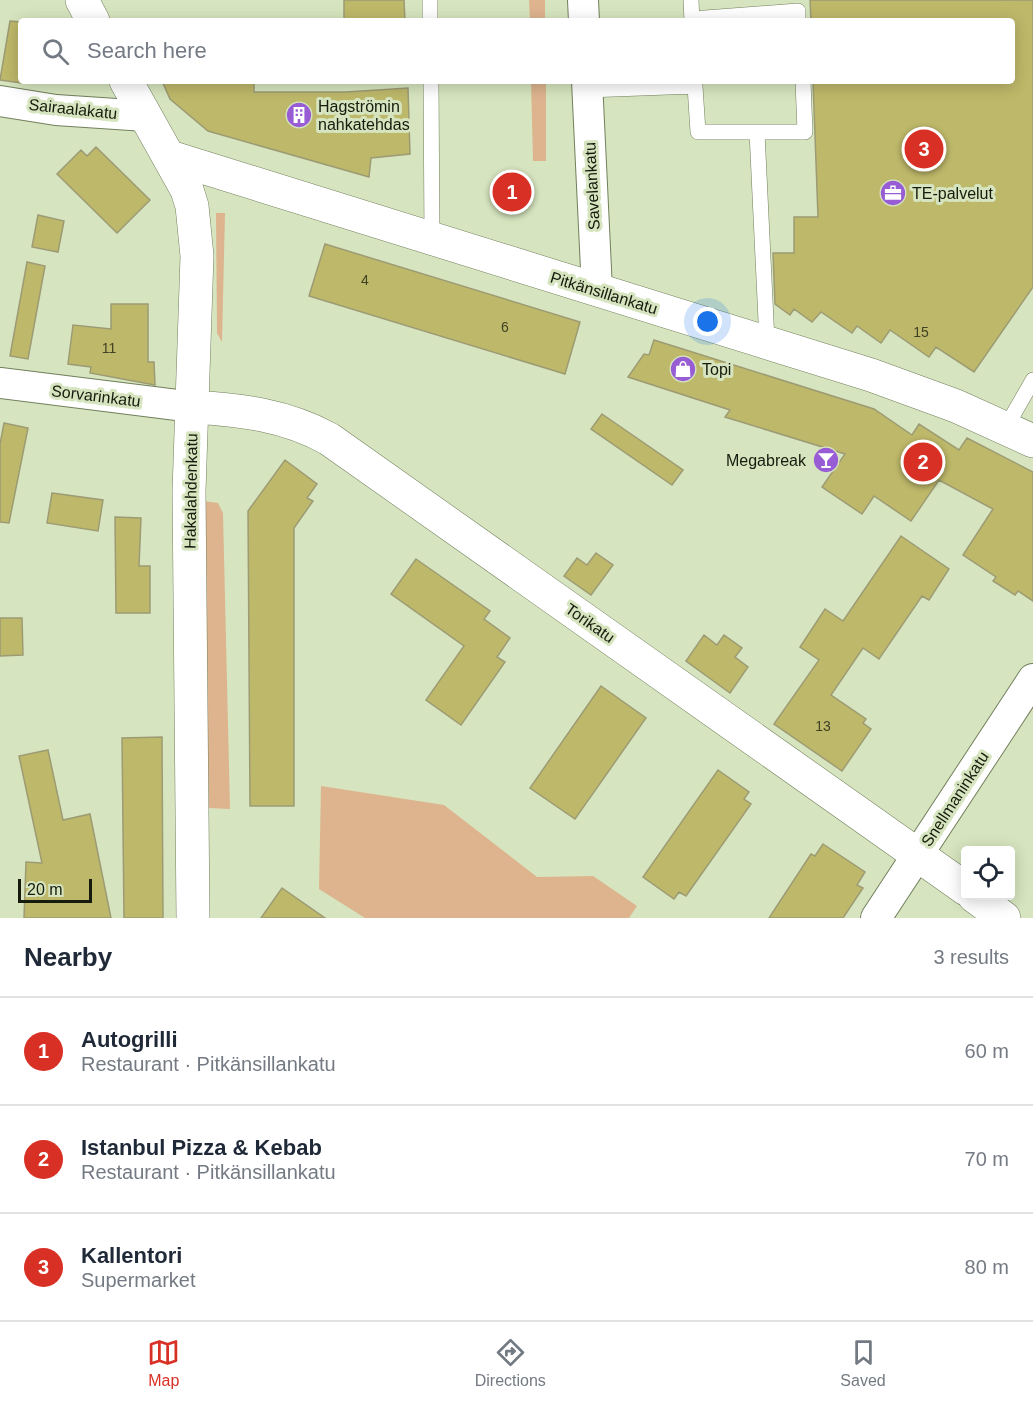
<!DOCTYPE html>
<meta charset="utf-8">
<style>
:root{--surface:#fff;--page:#f6f6f7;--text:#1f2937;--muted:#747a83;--line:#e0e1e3;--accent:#d93025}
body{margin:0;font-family:Arial,sans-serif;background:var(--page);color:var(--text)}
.controls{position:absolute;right:18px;bottom:18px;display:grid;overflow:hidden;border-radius:6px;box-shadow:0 3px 15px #0003}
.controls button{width:54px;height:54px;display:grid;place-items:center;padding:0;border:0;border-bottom:2px solid var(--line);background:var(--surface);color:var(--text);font:30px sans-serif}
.scale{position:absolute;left:18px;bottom:15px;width:74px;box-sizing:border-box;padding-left:6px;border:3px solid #161b0d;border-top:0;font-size:16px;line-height:21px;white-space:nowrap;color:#161b0d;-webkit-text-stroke:4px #d6e5bf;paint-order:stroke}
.you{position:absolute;left:708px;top:322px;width:21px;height:21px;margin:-15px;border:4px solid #fff;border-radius:50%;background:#1a73e8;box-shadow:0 0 0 9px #1a73e833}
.badge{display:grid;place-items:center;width:39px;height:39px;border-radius:50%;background:var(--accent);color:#fff;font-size:20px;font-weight:700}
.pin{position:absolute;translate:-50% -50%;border:3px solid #fff;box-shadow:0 2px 6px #0006}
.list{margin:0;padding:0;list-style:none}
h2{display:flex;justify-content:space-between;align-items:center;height:78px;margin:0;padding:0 24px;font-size:26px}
h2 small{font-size:20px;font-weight:400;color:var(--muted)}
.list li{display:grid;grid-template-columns:39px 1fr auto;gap:18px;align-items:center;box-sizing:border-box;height:108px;padding:0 24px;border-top:2px solid var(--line)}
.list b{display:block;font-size:22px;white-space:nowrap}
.list p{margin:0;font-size:20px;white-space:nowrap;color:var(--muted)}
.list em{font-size:20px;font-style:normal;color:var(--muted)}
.icon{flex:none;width:33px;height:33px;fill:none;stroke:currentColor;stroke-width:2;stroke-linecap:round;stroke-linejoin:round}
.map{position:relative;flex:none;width:1033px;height:918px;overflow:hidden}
.search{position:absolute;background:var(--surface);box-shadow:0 3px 15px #0003;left:18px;right:18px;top:18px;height:66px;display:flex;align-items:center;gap:15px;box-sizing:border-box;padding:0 21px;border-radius:6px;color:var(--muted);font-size:22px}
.sheet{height:402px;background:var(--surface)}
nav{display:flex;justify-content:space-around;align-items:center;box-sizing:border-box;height:84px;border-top:2px solid var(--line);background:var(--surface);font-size:16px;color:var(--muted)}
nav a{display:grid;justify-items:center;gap:3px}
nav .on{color:var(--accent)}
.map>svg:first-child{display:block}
</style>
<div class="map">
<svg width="1033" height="918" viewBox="0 0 1033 918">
<rect width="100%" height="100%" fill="#d6e5bf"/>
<!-- green -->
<path fill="#ddb48e" d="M529,0H545V21H530Z
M531,81H546V161H533Z
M216,213H225L222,342L217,333Z
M203,501L218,503L223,513L230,809L208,808Z
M321,786L444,805L537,877L593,876L637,906L629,918H365L319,889Z"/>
<!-- building -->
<path fill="#beb86a" stroke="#9d9b74" stroke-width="1.5" d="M344,0H404L405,21H344Z
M810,0H1033V287L974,372L936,347L929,357L890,330L881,343L857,326L852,333L821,312L812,322L794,309L790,315L775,304L773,253H794V217H818L813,81H1012V21H811Z
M10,21L21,22V83L0,80Z
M162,81H254V92H346L408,88L410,154L371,158L369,177L208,131L170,99Z
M96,147L150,200L117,233L57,174L81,150L87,156Z
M520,174L521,199L501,200L500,175Z
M38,215L64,221L58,252L32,247Z
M325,244L580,322L565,374L309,296Z
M27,262L45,266L28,359L10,356Z
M111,304H148V362H154L155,385L90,373L91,367L68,364L73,325L111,329Z
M654,340L874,409L912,435L919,424L959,450L967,438L1033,472V601L1018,591L1015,595L993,581L996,577L963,555L993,509L939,480L911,521L874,496L862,514L822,487L845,454L725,417L730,410L628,377L644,354L649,355Z
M602,414L683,470L672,485L591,429Z
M4,423L28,428L9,523L0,522V444Z
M285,460L317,484L307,498L313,501L294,528V806H250L248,511Z
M52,493L103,500L98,531L47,523Z
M115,517L141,518L139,566H150V613H116Z
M901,536L949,569L929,600L922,596L879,659L863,648L831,695L866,719L863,723L871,729L842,771L774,724L819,660L800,647L825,609L843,621Z
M596,553L613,565L591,595L564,576L577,558L587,565Z
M416,559L490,611L484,619L510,638L497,657L505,662L461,725L426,700L464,646L391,594Z
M0,618H22L23,655L0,656Z
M704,635L717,645L724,635L742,648L735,657L748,667L730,693L686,661Z
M601,686L646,718L575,819L530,788Z
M162,737L163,918H124L122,738Z
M48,750L63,820L90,814L111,918H24L26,862L42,863L19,756Z
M718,770L749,792L744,799L751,804L686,896L679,892L674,899L643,877Z
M823,844L865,872L857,885L863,888L843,918H769L811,854L815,856Z
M282,888L325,918H261Z"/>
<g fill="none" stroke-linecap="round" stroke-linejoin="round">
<!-- lane casing -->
<g stroke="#727f5c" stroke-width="16">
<path id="lane" d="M430,0V21
M691,0L692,21
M692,19L798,11V21
M431,81L432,240
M587,90L695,86L698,132H805L803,81
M757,132L767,342
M1006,427L1033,380"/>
</g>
<!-- street casing -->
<g stroke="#727f5c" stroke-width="32">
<path id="street" d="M583,0L584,21
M587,81L597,290
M0,101L56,110L146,116
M0,383L193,407
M876,918L1033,679"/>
</g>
<!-- secondary casing -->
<g stroke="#727f5c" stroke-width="34">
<path id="secondary" d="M82,0L93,21
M126,81L187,190L192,206L197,256L189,491L193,918
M170,157L871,375L956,406L1033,441
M193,407C241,410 286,415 329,439L966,889
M974,896L1004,918"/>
</g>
<!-- lane -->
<use href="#lane" stroke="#fff" stroke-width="15"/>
<!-- street -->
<use href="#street" stroke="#fff" stroke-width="30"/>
<!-- secondary -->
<use href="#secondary" stroke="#fff" stroke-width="33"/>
</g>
<!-- icons -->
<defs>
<g id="building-disc" transform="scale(1.35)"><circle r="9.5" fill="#985dd4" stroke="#d6e5bf"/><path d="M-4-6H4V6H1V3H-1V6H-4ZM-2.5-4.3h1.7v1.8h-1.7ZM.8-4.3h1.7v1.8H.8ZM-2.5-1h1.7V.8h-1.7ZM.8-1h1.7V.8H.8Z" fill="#fff"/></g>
<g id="office-disc" transform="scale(1.35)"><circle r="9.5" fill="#985dd4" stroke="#d6e5bf"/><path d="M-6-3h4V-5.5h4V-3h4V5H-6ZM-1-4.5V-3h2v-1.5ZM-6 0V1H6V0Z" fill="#fff"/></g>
<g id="shop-disc" transform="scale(1.35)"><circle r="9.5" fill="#985dd4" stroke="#d6e5bf"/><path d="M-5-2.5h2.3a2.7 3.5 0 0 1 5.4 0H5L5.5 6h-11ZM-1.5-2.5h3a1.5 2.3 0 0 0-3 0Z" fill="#fff"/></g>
<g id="bar-disc" transform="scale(1.35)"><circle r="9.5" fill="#985dd4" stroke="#d6e5bf"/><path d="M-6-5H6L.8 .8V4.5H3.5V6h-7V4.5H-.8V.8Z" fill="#fff"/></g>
</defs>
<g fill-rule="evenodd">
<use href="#building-disc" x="299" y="115"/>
<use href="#office-disc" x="893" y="193"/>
<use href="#shop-disc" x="683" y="369"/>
<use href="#bar-disc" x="826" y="460"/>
</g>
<g text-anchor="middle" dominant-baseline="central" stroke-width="6" stroke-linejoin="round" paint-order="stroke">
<!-- number labels -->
<g font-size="14" fill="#404224">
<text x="365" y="280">4</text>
<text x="505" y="327">6</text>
<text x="921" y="332">15</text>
<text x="109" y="348">11</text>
<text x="823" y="726">13</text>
</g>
<!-- poi labels -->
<g font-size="16" fill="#161b0d" stroke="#d6e5bf" text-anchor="start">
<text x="318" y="106">Hagströmin<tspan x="318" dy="18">nahkatehdas</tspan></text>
<text x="912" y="193">TE-palvelut</text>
<text x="702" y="369">Topi</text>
<text x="806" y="460" text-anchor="end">Megabreak</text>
</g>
<!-- street labels -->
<g font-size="16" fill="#161b0d" stroke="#d6e5bf">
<text transform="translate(73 109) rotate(6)">Sairaalakatu</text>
<text transform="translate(592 186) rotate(-93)">Savelankatu</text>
<text transform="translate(604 293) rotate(17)">Pitkänsillankatu</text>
<text transform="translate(96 396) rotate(7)">Sorvarinkatu</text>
<text transform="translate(191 491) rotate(-89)">Hakalahdenkatu</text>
<text transform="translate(590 623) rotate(35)">Torikatu</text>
<text transform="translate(955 799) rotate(-57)">Snellmaninkatu</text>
</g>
</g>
</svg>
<div class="controls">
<button><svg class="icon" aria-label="locate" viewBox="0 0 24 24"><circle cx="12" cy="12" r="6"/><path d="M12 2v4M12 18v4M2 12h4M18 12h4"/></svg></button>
</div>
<div class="scale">20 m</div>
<div class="you"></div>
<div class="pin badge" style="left:512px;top:192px">1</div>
<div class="pin badge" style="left:923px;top:462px">2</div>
<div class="pin badge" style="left:924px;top:149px">3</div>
<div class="search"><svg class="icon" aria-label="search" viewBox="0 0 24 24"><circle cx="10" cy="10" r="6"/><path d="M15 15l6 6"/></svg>Search here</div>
</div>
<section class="sheet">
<h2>Nearby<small>3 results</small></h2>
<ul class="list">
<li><span class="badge">1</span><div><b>Autogrilli</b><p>Restaurant · Pitkänsillankatu</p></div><em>60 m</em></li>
<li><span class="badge">2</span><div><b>Istanbul Pizza &amp; Kebab</b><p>Restaurant · Pitkänsillankatu</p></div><em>70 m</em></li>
<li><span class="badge">3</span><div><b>Kallentori</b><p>Supermarket</p></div><em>80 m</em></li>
</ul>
</section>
<nav>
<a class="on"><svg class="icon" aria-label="map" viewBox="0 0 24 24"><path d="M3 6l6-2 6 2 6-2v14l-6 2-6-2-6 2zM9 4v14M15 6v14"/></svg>Map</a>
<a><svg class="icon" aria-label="directions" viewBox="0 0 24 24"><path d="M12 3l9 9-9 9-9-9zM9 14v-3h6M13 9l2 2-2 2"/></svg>Directions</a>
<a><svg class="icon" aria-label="saved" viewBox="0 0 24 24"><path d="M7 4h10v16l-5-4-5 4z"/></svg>Saved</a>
</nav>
